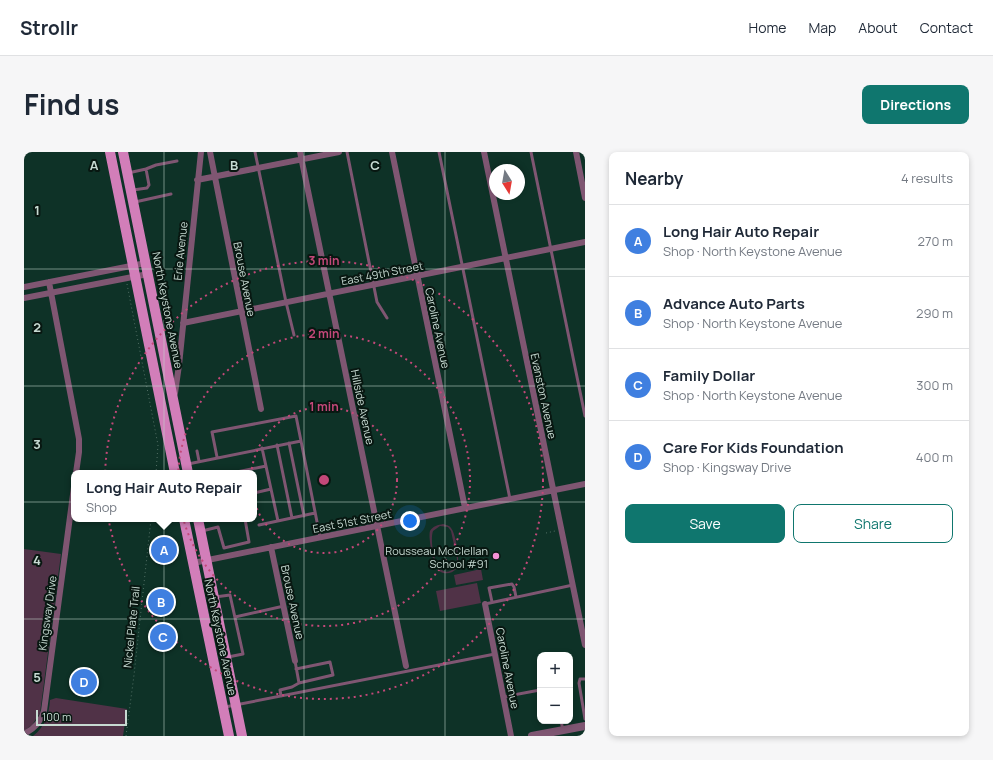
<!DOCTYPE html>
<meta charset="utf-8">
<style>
:root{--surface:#fff;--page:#f6f6f7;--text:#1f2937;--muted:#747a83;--line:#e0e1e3;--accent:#0f766e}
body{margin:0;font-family:Manrope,sans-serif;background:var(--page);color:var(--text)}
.controls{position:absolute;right:12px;bottom:12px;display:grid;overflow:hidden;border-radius:8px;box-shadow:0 2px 6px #0003}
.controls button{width:36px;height:36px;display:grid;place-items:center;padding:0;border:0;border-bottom:1px solid var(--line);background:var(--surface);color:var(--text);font:20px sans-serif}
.compass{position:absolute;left:465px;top:12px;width:36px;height:36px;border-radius:50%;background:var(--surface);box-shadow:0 2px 6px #0003;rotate:169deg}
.scale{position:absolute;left:12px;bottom:10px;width:91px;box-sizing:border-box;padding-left:4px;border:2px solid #c7dad2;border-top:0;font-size:11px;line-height:14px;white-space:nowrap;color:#c7dad2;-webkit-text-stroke:3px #081711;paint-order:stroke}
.you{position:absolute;left:386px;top:369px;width:14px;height:14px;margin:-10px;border:3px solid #fff;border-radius:50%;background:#1a73e8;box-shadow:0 0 0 6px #1a73e833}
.badge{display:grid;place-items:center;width:26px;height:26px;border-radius:50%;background:var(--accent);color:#fff;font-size:13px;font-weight:700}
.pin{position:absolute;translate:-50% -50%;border:2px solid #fff;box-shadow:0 1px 4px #0006}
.popup{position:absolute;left:47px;top:318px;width:186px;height:52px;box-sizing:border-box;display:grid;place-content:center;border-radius:8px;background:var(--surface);filter:drop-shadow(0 1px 3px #0005);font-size:13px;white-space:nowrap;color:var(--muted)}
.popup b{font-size:15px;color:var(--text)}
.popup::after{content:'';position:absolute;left:50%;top:100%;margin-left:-8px;border:8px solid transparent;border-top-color:var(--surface)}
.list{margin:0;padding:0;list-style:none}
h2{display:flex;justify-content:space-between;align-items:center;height:52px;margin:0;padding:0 16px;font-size:17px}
h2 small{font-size:13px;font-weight:400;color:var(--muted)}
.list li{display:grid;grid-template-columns:26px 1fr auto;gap:12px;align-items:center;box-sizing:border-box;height:72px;padding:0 16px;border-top:1px solid var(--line)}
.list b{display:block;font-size:15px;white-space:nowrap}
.list p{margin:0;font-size:13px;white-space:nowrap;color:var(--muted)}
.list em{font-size:13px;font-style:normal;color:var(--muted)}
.actions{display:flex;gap:8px;padding:12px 16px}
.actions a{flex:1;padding:9px 0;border:1px solid var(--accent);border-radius:8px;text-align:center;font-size:14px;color:var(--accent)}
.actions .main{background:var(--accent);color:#fff}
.map{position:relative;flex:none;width:561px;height:584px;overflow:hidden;border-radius:8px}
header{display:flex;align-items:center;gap:24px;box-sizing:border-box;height:56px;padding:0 20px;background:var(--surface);border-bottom:1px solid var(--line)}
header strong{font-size:19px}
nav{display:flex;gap:22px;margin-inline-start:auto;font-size:14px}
.intro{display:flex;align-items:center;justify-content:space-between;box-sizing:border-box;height:96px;padding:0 24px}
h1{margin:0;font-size:28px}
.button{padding:10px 18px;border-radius:8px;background:var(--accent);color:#fff;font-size:14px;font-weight:700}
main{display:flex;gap:24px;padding:0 24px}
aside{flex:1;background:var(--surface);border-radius:8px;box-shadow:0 2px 6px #0003}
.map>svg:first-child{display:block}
</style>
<header>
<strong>Strollr</strong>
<nav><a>Home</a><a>Map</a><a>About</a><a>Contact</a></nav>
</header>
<div class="intro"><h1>Find us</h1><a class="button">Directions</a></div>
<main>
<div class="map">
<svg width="561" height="584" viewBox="0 0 561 584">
<rect width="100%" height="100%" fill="#0e3227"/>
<!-- green -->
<path fill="#503247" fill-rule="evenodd" d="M419,372C422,373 425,373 427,376C432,382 437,411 432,417C427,423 416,423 412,415C409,410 404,385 406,379C409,374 414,373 419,372ZM416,374L424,375L427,379L433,407L432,415C412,434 405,390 409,379Z
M0,397L37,402L16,561L8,573L0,579Z
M457,417L459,428L432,433L430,423Z
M453,431L457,451L416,459L412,439Z
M32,546L103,557L99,584H9C21,575 25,562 26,548Z"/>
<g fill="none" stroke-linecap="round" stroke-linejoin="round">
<!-- path -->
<path stroke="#537066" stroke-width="1" stroke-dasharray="1 3" stroke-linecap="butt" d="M103,132L134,293L132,321
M522,381L531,379
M102,584L110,523L127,367"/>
<!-- service -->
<path stroke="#7f5672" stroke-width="3" d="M231,0L262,150L270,183
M323,0L353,150L363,166
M415,0L486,347
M507,0L561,264
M104,21L122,17
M109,38L123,36L125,33L122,17L132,13L153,9
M111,50L147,42
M277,289L296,385
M265,291L280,364
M253,293L268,366
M238,296L254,369
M173,299L175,309
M164,312L277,289L272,264L188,280L193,305
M208,321L242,314
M230,341L247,337
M235,373L291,361
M178,379L194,375L200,396L225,390L221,367
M191,445L206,443L219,502L204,505
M468,450L465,436L488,432L490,435L492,445
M461,452L549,433
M211,465L260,454
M272,517L306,510L309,523L275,531
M561,527H556L555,531L561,567
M257,544L256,538L268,535L275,531L271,509
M479,545L516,538
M201,555L471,502
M537,569L539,578"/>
<!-- minor -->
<path stroke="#7f5672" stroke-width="6" d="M186,0L237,257
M276,0L382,514
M368,0L441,356
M460,0L561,493
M552,0L561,46
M173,28L315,0
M25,130L55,287V300L52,321
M0,135L122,111
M0,146L124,122
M159,171L561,90
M151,241L155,213L177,0
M247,395L271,509
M169,411L561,332
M461,452L487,584
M0,582C10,577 17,570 20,559L50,335"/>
<!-- tertiary -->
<path stroke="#7f5672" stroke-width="8" d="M508,584L561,574"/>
<!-- primary -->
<path stroke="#d27eb9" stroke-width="10" d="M86,0L151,321
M99,0L164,321
M160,367L205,584
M174,367L218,584"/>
</g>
<!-- grid -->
<path fill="none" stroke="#c7dad2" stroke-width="1" stroke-opacity="0.55" d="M140,0V584M280,0V584M421,0V584M0,117H561M0,234H561M0,350H561M0,467H561"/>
<!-- distance rings -->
<g fill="none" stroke="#c34879" stroke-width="2" stroke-dasharray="2 4">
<circle cx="300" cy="328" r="73"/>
<circle cx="300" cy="328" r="146"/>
<circle cx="300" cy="328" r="219"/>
</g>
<!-- markers -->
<circle fill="#f391d6" stroke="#081711" stroke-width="1.5" cx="472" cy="404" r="4"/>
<g text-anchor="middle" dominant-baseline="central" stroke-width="4" stroke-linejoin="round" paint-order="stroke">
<!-- street labels -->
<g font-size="11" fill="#c7dad2" stroke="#081711">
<text transform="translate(156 99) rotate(-84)">Erie Avenue</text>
<text transform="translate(358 121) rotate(-11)">East 49th Street</text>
<text transform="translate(221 127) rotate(79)">Brouse Avenue</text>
<text transform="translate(144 158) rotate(79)">North Keystone Avenue</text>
<text transform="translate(414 176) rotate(78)">Caroline Avenue</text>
<text transform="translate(520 244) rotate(78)">Evanston Avenue</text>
<text transform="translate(339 255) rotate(78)">Hillside Avenue</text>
<text transform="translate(328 369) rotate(-11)">East 51st Street</text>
<text transform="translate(269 450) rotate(78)">Brouse Avenue</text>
<text transform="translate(23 461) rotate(-82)">Kingsway Drive</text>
<text transform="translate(107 475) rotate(-84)">Nickel Plate Trail</text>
<text transform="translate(197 485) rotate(78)">North Keystone Avenue</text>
<text transform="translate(484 516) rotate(79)">Caroline Avenue</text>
</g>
<!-- poi labels -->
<g font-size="11" fill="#c7dad2" stroke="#081711" text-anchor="end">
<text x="464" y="398">Rousseau McClellan<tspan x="464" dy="13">School #91</tspan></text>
</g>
</g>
<g font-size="13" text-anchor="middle" font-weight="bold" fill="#c7dad2" stroke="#081711" stroke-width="4" stroke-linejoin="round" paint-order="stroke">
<text x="70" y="18">A</text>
<text x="210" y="18">B</text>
<text x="351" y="18">C</text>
<text x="13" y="63">1</text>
<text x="13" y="180">2</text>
<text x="13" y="297">3</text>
<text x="13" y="413">4</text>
<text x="13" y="530">5</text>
</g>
<circle cx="300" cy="328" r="6" fill="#c34879" stroke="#081711" stroke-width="2"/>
<g font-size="12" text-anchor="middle" font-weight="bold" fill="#c34879" stroke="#081711" stroke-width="4" stroke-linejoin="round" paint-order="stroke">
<text x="300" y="113">3 min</text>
<text x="300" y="186">2 min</text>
<text x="300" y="259">1 min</text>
</g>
</svg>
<div class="controls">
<button>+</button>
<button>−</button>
</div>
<svg class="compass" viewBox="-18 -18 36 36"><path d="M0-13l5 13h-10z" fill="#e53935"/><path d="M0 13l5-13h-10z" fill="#747a83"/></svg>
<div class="scale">100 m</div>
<div class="you"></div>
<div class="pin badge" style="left:140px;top:398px;background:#3f7fe0">A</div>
<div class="popup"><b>Long Hair Auto Repair</b>Shop</div>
<div class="pin badge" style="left:137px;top:450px;background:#3f7fe0">B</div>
<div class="pin badge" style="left:139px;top:485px;background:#3f7fe0">C</div>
<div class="pin badge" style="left:60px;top:530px;background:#3f7fe0">D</div>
</div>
<aside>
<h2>Nearby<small>4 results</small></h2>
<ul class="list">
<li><span class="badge" style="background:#3f7fe0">A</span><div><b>Long Hair Auto Repair</b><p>Shop · North Keystone Avenue</p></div><em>270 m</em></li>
<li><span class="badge" style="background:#3f7fe0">B</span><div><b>Advance Auto Parts</b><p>Shop · North Keystone Avenue</p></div><em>290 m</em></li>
<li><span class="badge" style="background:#3f7fe0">C</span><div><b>Family Dollar</b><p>Shop · North Keystone Avenue</p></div><em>300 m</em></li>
<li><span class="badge" style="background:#3f7fe0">D</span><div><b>Care For Kids Foundation</b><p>Shop · Kingsway Drive</p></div><em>400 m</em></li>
</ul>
<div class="actions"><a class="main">Save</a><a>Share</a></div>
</aside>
</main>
